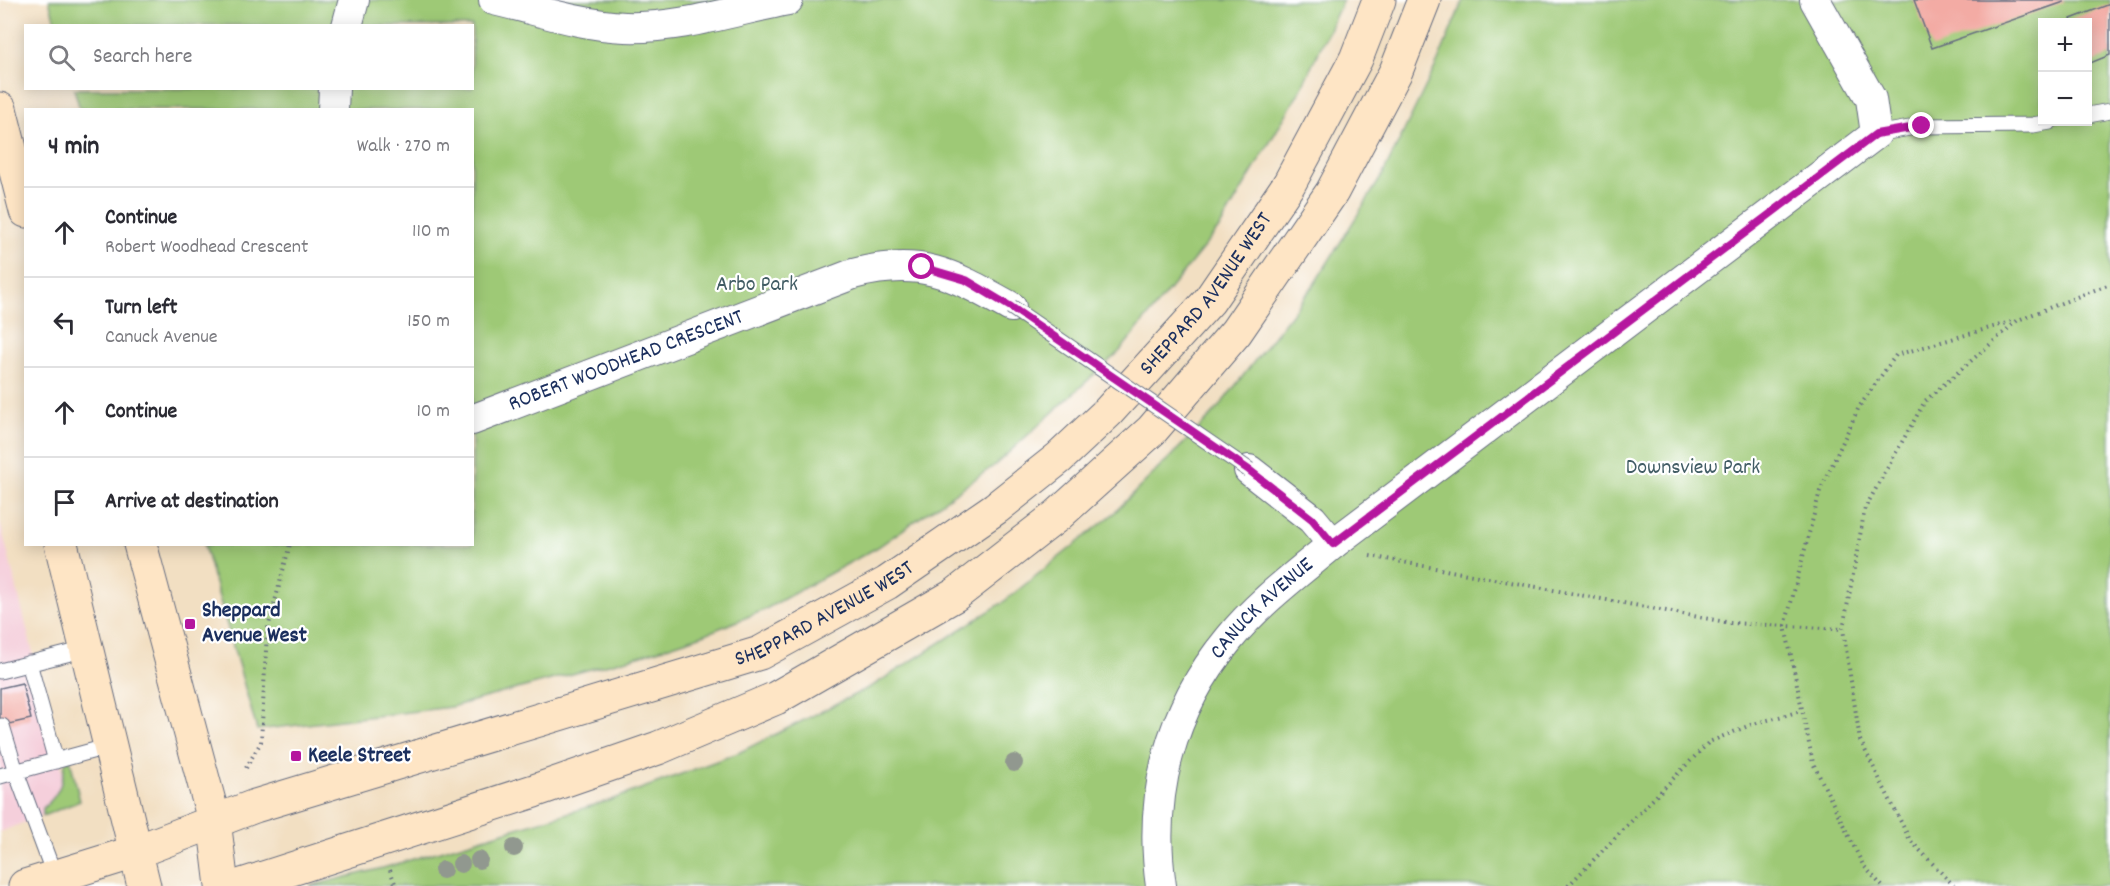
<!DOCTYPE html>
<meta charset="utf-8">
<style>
:root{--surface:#fff;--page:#f7f7f7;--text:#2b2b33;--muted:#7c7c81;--line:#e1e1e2}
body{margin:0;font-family:Dekko,sans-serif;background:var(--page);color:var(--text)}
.controls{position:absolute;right:18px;top:18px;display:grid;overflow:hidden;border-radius:0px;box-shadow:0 3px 15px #0003}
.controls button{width:54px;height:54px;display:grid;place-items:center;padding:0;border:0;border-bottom:2px solid var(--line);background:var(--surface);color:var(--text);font:30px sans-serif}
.stop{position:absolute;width:18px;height:18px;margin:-14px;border:4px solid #b5179e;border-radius:50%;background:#fff}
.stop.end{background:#b5179e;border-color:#fff;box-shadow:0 2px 6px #0008}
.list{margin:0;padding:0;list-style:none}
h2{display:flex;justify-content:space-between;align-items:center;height:78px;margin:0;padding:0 24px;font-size:26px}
h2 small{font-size:20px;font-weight:400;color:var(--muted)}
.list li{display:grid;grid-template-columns:39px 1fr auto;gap:18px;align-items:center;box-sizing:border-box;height:90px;padding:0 24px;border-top:2px solid var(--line)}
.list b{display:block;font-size:22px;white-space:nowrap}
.list p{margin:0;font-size:20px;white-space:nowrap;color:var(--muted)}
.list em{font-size:20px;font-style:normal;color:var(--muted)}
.icon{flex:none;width:33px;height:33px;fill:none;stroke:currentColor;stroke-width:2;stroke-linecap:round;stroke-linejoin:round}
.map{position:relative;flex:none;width:2110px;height:886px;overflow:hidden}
.search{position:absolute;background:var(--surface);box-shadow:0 3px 15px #0003;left:24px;top:24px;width:450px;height:66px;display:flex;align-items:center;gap:15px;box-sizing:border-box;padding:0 21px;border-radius:0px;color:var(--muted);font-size:22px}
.panel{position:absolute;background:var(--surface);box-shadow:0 3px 15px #0003;left:24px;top:108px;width:450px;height:438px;border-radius:0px}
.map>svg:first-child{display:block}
</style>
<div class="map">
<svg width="2110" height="886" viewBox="0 0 2110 886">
<rect width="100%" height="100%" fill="#fff"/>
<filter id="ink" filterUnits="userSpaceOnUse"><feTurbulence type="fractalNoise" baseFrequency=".0167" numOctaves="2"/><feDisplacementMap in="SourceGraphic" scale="12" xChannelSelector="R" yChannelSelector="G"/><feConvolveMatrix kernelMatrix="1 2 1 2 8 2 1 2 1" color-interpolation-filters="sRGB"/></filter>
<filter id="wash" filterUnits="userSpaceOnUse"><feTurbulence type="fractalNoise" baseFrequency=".008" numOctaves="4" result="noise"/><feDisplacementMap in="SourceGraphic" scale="24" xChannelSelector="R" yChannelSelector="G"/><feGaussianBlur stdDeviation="1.35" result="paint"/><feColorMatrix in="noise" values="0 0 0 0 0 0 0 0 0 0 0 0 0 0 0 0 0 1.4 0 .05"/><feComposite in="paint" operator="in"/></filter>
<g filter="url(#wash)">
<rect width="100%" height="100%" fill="#f2dfc2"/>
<!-- built -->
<path fill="#f5cfdb" d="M0,522L71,804L0,832Z"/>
<!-- green -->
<path fill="#9ec976" stroke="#5c7c6a" stroke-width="1.5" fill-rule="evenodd" d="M49,0H1343L1300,91L1220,227L1120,351L995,465L878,547L762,611L703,635L642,655L451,707L257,730L204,545L472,544V110L80,109L74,89L472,88V26L56,25Z
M1463,0H2110V886H310L383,868L608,801L738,753L874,685L1002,603L1113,514L1214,413L1313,286L1382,176L1438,61ZM2042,22H2088V122H2042Z
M70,759L80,801L43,816V808C58,796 63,783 65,763Z"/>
<g id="blocks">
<!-- building -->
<path fill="#f3aba4" d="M1914,0H2063L2064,2L1932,48Z
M2110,4V55L2088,64V22H2072L2071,19Z
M22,683L31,719L0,726V688Z"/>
</g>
</g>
<g filter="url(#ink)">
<use href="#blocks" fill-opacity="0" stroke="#666d81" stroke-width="1.5"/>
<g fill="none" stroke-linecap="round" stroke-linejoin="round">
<!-- service casing -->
<g stroke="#666d81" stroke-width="17">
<path id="service" d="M2088,115L2110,111
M1876,134L1921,126L2033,125L2050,122
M29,663L56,761
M0,671L86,649
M2,726L16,772L55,877
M0,776L110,746"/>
</g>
<!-- minor casing -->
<g stroke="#666d81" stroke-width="32">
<g id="minor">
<path d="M494,0C538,10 580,25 625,27C679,29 736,10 788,0"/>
<path d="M347,26L354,0"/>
<path d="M333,110L334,88"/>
<path id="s1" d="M472,420L853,274C922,256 952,274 1011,307"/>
<path d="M1249,470L1312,519L1333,544"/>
<path id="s2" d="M1161,886C1148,796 1170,710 1229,639C1258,603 1297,574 1333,544L1876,134L1871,99L1815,0"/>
</g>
</g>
<!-- secondary casing -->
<g stroke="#666d81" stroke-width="35">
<g id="secondary">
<path d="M0,109L26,211"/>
<path d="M61,544L144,886"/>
<path d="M140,544L214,820L222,886"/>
<path id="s3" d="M25,886L135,852L255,806L760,653L887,583L996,508L1059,458L1108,412L1209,301L1289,184L1356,59L1379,0"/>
<path d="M239,886L534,791L658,748L776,698L955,595L1058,515L1152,430L1236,332L1332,192L1396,71L1424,0"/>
</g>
</g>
<!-- path -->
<path stroke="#666d81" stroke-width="4" stroke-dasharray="1.5 4.5" stroke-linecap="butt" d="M1370,556L1731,623L1843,629
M246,768L261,742L267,632L290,544
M390,870L396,886
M1568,886L1709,742L1753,724L1801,711
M1882,886L1863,865L1813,763L1785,626L1820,491L1859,407L1896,355L2014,321
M1954,886L1910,840L1860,740L1843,629L1865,508L1925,401L2018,320L2110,284"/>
<!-- service -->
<use href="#service" stroke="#fff" stroke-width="15"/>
<!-- minor -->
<use href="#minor" stroke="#fff" stroke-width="30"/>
<!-- secondary -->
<use href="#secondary" stroke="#fee5c5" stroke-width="33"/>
<!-- service-bridge casing -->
<g stroke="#666d81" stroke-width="17" stroke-linecap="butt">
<path id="service-bridge" d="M1011,307L1249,470"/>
</g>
<!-- service-bridge -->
<use href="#service-bridge" stroke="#fff" stroke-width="15"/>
</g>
<!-- trees -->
<g fill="#91988f">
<circle cx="1014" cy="763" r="9"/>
<circle cx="514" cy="848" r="9"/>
<circle cx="479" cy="860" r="9"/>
<circle cx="461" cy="864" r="9"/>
<circle cx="443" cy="870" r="9"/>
</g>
</g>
<g fill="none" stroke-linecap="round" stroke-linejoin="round" filter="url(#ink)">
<!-- route -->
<path stroke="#b5179e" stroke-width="8" d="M922,267L966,280L1011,307L1249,470L1312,519L1333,544L1876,134L1922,126"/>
</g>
<!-- markers -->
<g fill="#b5179e" stroke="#fff" stroke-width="2">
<rect x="184" y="618" width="12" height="12" rx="3"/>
<rect x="290" y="750" width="12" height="12" rx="3"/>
</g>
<g text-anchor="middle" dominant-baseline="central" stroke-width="4.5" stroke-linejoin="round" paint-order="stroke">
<!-- park labels -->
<g font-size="22" fill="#425d65" stroke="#fff">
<text x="757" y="285">Arbo Park</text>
<text x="1693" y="468">Downsview Park</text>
</g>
<!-- street labels -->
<g font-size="22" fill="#1b2f5e" stroke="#fff">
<text stroke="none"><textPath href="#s3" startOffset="1350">SHEPPARD AVENUE WEST</textPath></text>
<text stroke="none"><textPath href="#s1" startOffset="165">ROBERT WOODHEAD CRESCENT</textPath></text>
<text stroke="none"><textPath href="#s2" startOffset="309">CANUCK AVENUE</textPath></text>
<text stroke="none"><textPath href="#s3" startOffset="846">SHEPPARD AVENUE WEST</textPath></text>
</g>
<!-- poi labels -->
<g font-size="22" font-weight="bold" fill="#1b2f5e" stroke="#fff" text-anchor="start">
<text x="202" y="611">Sheppard<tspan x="202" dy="25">Avenue West</tspan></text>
<text x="308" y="756">Keele Street</text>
</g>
</g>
</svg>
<div class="controls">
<button>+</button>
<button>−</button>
</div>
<div class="stop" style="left:922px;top:267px"></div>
<div class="stop end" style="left:1922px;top:126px"></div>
<div class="search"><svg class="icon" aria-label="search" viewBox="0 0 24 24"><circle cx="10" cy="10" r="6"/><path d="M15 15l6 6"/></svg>Search here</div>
<section class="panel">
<h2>4 min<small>Walk · 270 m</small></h2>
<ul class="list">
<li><svg class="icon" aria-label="ahead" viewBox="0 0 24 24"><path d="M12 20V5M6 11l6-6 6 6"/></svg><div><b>Continue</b><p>Robert Woodhead Crescent</p></div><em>110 m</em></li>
<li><svg class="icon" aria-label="left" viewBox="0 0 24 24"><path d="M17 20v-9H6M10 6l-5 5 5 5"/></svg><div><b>Turn left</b><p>Canuck Avenue</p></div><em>150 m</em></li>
<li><svg class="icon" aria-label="ahead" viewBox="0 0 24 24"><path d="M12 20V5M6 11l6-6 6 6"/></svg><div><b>Continue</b></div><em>10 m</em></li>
<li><svg class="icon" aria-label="arrive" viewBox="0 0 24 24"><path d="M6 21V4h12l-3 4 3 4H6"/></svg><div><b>Arrive at destination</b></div></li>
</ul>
</section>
</div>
